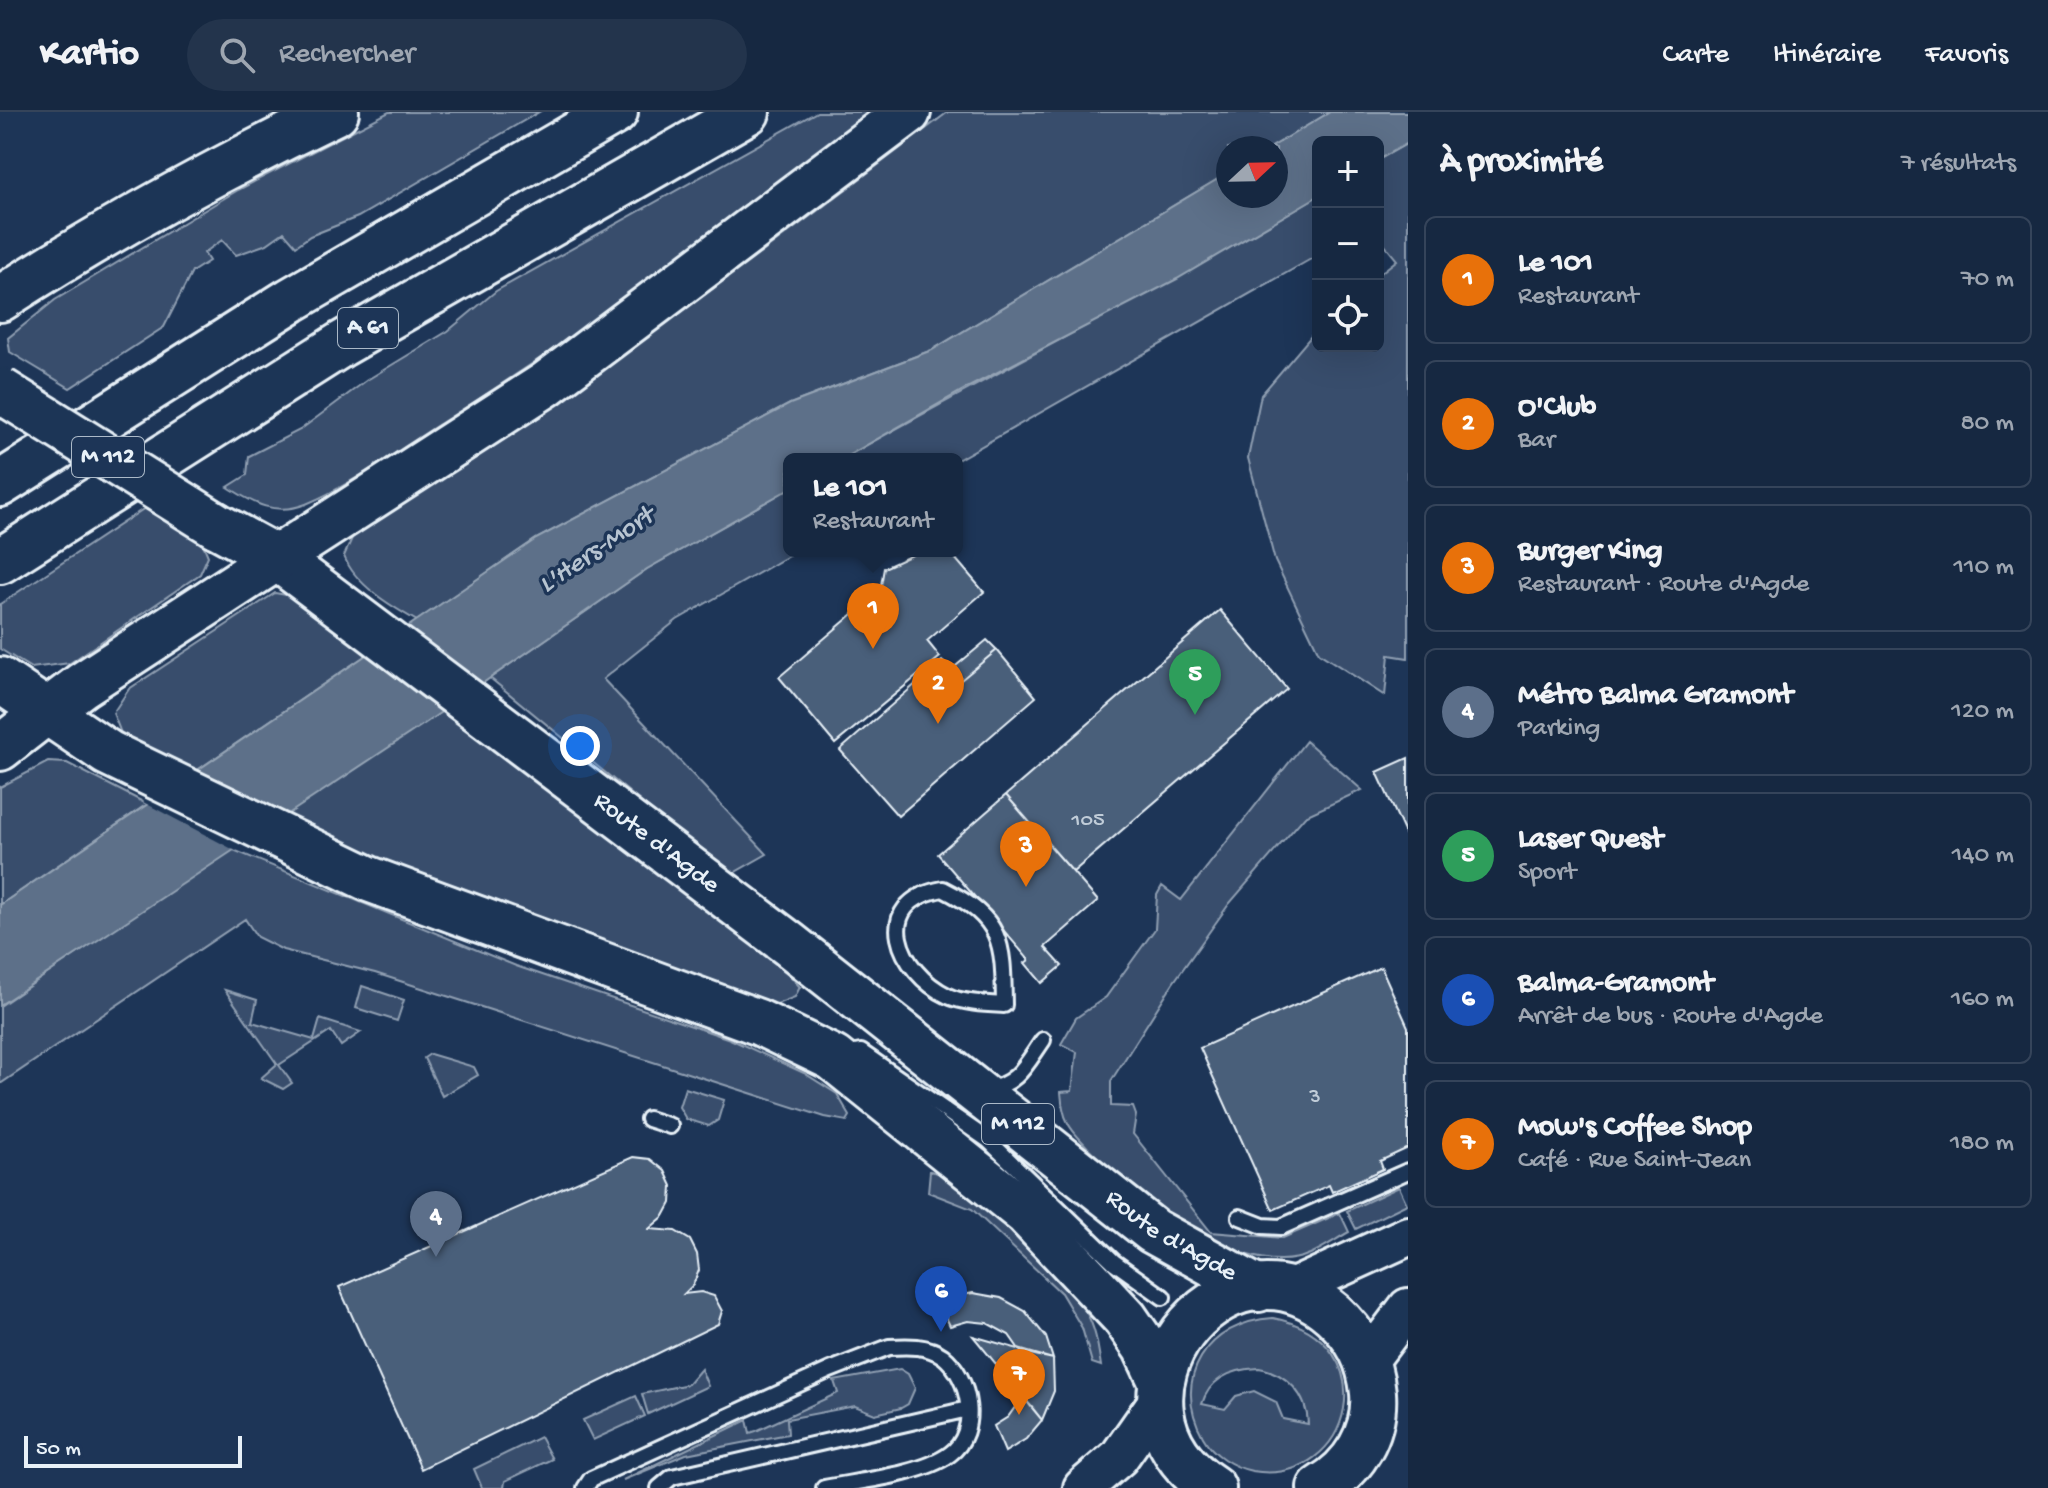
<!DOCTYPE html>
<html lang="fr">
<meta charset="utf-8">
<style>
:root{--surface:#162841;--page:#23344c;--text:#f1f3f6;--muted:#9ea6b1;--line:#35445a;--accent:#ff9aa2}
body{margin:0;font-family:"Gochi Hand",sans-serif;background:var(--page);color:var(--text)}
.controls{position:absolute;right:24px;top:24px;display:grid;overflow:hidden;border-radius:12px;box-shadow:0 8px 32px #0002}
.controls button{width:72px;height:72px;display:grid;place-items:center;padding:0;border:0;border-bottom:2px solid var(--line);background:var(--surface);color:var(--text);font:40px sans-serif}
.compass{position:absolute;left:1216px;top:24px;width:72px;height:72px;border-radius:50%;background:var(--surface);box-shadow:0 8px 32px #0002;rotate:68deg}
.scale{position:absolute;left:24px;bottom:20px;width:218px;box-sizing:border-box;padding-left:8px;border:4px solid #e8f1f8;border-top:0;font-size:22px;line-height:28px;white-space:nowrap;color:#e8f1f8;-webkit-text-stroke:6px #1d3557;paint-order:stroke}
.you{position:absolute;left:580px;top:634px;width:28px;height:28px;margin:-20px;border:6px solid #fff;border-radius:50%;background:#1a73e8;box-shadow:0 0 0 12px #1a73e833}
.badge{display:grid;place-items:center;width:52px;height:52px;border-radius:50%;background:var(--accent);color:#fff;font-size:26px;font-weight:700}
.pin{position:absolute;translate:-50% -66px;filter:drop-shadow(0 2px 4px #0008)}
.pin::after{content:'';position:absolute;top:42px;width:28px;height:24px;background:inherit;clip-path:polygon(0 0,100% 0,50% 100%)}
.popup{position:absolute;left:783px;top:341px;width:180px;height:104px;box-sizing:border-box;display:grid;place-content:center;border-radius:12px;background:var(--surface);filter:drop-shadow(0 2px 6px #0005);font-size:26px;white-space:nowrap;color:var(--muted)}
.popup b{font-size:30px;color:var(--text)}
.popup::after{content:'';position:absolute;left:50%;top:100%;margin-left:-16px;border:16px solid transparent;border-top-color:var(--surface)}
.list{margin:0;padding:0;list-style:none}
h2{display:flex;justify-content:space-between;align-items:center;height:104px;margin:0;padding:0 32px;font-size:34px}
h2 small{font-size:26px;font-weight:400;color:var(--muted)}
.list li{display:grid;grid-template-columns:52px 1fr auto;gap:24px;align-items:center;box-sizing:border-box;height:128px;margin:0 16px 16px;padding:0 16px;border:2px solid var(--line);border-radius:12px}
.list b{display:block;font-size:30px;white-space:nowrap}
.list p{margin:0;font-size:26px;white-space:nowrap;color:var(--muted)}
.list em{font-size:26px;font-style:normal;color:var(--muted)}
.icon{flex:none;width:44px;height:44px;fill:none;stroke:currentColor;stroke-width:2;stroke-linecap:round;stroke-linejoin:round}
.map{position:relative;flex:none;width:1408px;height:1376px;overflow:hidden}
header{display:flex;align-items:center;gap:48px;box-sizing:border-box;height:112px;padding:0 40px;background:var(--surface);border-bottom:2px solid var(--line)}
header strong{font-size:38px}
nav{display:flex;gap:44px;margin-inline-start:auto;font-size:28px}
.search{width:560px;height:72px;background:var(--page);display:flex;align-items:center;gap:20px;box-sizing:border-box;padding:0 28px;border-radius:44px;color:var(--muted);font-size:30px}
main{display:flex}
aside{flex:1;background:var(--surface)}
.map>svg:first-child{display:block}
</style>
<header>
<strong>Kartio</strong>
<div class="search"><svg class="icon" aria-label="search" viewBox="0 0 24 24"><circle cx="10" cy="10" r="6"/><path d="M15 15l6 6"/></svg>Rechercher</div>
<nav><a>Carte</a><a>Itinéraire</a><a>Favoris</a></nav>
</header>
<main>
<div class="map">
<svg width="1408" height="1376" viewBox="0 0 1408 1376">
<rect width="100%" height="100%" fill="#1d3557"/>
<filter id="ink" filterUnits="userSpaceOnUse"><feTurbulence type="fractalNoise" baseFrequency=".0125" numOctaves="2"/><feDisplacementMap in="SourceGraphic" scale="16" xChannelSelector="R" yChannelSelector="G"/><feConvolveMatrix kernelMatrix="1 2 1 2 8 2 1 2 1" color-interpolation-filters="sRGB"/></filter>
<g filter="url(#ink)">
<!-- green -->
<path fill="#374d6c" stroke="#909fb2" stroke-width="2" fill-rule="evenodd" d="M389,0H539L358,105L310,124L296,134L284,120L267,132L236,143L222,128L204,141L209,149L192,160L164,215L70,276L10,240L8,226L55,188L238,78Z
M817,0H881C736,106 593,216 441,311C401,336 349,375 306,392C275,404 254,392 228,375L247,363L249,344L300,318L367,268L448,219L496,179Z
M948,0H1330L1270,36H1228V61L932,238L790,292L536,427L417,509C391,494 355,473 344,444L353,424C560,295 753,148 948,0Z
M1408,31V546L1389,543L1385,584L1319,541L1275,449L1248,346L1261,283L1318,216V234H1378V163L1397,148L1378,125V48Z
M1318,84V143L957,348L842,347C1000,258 1162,176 1318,84Z
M789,377V439H797L677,508L603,567L767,742L730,763L490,566L647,457Z
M145,396L203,432L208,444L200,462L70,551L31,556L0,537V492Z
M275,481L303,486L371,540L193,661L123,626L113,601L129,577Z
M444,597L784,857L800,875L795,885L777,892L377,747L283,704Z
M1306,629L1362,678L1305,704L1229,792L1173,871L1111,969V994L1133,995L1136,1003L1133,1022L1211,1120L1283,1126L1340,1101L1349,1120C1336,1127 1324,1136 1310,1142C1270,1160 1219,1134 1185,1114L1186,1111C1165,1106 1079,1034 1068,1011C1063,1002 1062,991 1061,980L1072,979L1077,940L1061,932L1076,906L1106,885L1155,817L1157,783L1162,774L1181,788Z
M48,650L67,651L147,692L0,793V675Z
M231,737L516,854L730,927L804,961L837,982L850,1004L847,1009L825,1005L375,861L283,838L257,825L245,807L0,972V894Z
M362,874L404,888L397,909L356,896Z
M225,878L257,888L252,910L314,928L320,907L361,920L341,934L331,919L279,953L292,971L283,977L261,966L277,952Z
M430,942L474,955L478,963L442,984L424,946Z
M685,976L724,988L718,1008L709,1014L686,1007L679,995Z
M930,1059C966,1064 1067,1168 1086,1200C1096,1217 1098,1235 1101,1254L1092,1251L1082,1216L1061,1181L972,1097L928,1080Z
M1399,1075L1407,1092L1356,1117L1347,1099Z
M1273,1206C1388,1228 1354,1376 1252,1359C1233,1355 1213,1343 1203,1325C1170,1266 1208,1210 1273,1206ZM1259,1256C1287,1261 1307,1283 1308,1312L1283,1307L1276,1290L1254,1279L1236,1284L1225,1297L1202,1292C1210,1265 1234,1257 1259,1256Z
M701,1257L708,1274L648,1302L642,1282L688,1272Z
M900,1257L908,1262L915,1276L908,1292L901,1296L875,1302L855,1294L787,1307L788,1322L686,1342L623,1368L747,1308L750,1321L756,1319L838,1281L834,1269Z
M636,1284L645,1304L593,1328L583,1308Z
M540,1325L552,1347L505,1369L504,1376H482L474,1357Z"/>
<!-- water -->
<path fill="#5d7089" stroke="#95a4b5" stroke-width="2" d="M1330,0H1408V31L1378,48V30H1318V84L1177,167L967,276L842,347H789V377L647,457L424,612L0,893V793L536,427L790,292L932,238L1228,61V84H1276V36H1270Z"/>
<!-- pier -->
<path fill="#1d3557" d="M188,659L288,706L236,739L143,690Z"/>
<!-- building -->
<path fill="#495e7a" stroke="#e8f1f8" stroke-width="2" d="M921,439H949L984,480L927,529L940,545L835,632L779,565L880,479L884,456Z
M1220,498L1287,577L1073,760L1006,683Z
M987,528L997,538L961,568L951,558Z
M997,538L1036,585L898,704L840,638L942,549L961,568Z
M1408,646V728L1377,660Z
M1006,683L1098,789L1045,835L1062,854L1042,871L1025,851L1029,848L938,742Z
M1381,855L1408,915V1036L1380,1049L1383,1057L1332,1080L1329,1073L1273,1098L1200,936Z
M633,1045L650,1047L665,1059L672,1074L671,1091L664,1104L649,1117L675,1119L690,1128L697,1142L699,1158L693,1173L684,1182L701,1180L714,1184L722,1199L718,1212L421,1357L339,1175Z
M973,1181L1001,1186L1025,1199L1046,1225L1053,1247L1021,1240L1009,1223L987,1211L968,1209L950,1214L938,1188Z
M973,1224L1053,1247L1054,1279L1042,1308Z
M1023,1284L1042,1308L1026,1327L1005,1340L994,1314L1008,1305Z"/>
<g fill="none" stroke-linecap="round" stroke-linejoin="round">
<!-- lane casing -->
<g stroke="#e8f1f8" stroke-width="20">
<path id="lane" d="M943,777C1004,808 1003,831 1004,893C987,892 963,891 948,884C898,860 869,790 943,777Z
M845,943L861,940L988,1028L1114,1150L1163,1185
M986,978C1018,972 1025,954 1043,928
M648,1007L670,1014
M1240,1105L1263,1114L1281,1115L1408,1059
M585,1376L591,1367L830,1258L889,1235C908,1234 927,1233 943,1244C971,1266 980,1320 950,1342C922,1363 859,1369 824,1376
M659,1376L672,1365L968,1297"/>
</g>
<!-- secondary casing -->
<g stroke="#e8f1f8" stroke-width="44">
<path id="secondary" d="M1287,1179L1408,1124
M1368,1249L1408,1196
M1083,1376L1119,1345L1159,1288"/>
</g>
<!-- primary casing -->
<g stroke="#e8f1f8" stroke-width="50">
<g id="primary">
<path id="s1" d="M216,413L277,446L516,626L789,832L1153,1119L1258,1177"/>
<path d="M0,568L108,641L369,767L758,910L833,946L1026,1101L1125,1206L1145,1235L1161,1269"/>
<path d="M45,601L82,573L277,446"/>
<path d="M1213,1376C1081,1290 1225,1106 1333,1202C1357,1224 1370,1248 1373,1281C1376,1321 1354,1356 1320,1376"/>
</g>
</g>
<!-- highway casing -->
<g stroke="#e8f1f8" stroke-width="50">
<path id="highway" d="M0,187C108,117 220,56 336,0
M0,372L291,188L615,0
M277,446L545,273L908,0
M0,449L342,232L747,0
M0,636L45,601"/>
</g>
<!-- lane -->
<use href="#lane" stroke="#1d3557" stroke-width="14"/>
<!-- secondary -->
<use href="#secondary" stroke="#1d3557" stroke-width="38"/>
<!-- primary -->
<use href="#primary" stroke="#1d3557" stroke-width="44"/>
<!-- highway -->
<use href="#highway" stroke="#1d3557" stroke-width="44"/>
<!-- primary-bridge casing -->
<g stroke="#e8f1f8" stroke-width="50" stroke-linecap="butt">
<path id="primary-bridge" d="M0,278L216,413"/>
</g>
<!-- primary-bridge -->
<use href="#primary-bridge" stroke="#1d3557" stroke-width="44"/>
</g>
</g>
<g text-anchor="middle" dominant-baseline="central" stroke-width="7" stroke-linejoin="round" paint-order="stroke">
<!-- number labels -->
<g font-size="22" fill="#c0ccd8">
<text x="1088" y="709">105</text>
<text x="1315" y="986">3</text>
</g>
<!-- shield labels -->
<g fill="#1d3557" stroke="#abb9c8" stroke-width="2">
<rect x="338" y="196" width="60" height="40" rx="6"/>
<rect x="72" y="325" width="72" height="40" rx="6"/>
<rect x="982" y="992" width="72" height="40" rx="6"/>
</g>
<g font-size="24" font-weight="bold" fill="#e8f1f8">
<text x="368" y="216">A 61</text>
<text x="108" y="345">M 112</text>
<text x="1018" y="1012">M 112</text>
</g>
<!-- street labels -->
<g font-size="26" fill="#e8f1f8" stroke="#1d3557">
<text stroke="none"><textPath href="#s1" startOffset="544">Route d'Agde</textPath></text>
<text stroke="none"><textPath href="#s1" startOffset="1192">Route d'Agde</textPath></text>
</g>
<!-- water labels -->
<g font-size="28" font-style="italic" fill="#b7c4d1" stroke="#1d3557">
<text transform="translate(597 439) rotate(-34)">L'Hers-Mort</text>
</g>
</g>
</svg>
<div class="controls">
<button>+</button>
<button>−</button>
<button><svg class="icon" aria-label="locate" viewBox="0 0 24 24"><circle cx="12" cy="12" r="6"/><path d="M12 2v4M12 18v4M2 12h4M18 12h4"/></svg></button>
</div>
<svg class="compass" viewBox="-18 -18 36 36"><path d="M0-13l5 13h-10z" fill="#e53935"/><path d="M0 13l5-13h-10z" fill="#9ea6b1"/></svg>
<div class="scale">50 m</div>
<div class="you"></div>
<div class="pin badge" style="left:873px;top:537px;background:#e8710a">1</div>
<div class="popup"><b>Le 101</b>Restaurant</div>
<div class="pin badge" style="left:938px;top:612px;background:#e8710a">2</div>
<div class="pin badge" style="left:1026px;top:775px;background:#e8710a">3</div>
<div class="pin badge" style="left:436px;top:1145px;background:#5c6f8a">4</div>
<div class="pin badge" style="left:1195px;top:603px;background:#2e9e5b">5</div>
<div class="pin badge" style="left:941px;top:1220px;background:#1a4fb4">6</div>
<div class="pin badge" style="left:1019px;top:1303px;background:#e8710a">7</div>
</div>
<aside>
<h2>À proximité<small>7 résultats</small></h2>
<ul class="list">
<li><span class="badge" style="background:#e8710a">1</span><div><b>Le 101</b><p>Restaurant</p></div><em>70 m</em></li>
<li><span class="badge" style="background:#e8710a">2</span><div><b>O'Club</b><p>Bar</p></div><em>80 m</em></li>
<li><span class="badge" style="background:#e8710a">3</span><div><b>Burger King</b><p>Restaurant · Route d'Agde</p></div><em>110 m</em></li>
<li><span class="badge" style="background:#5c6f8a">4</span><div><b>Métro Balma Gramont</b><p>Parking</p></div><em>120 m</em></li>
<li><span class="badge" style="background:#2e9e5b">5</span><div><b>Laser Quest</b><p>Sport</p></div><em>140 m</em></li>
<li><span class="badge" style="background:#1a4fb4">6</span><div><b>Balma-Gramont</b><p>Arrêt de bus · Route d'Agde</p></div><em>160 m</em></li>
<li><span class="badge" style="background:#e8710a">7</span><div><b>Mow's Coffee Shop</b><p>Café · Rue Saint-Jean</p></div><em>180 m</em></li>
</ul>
</aside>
</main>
